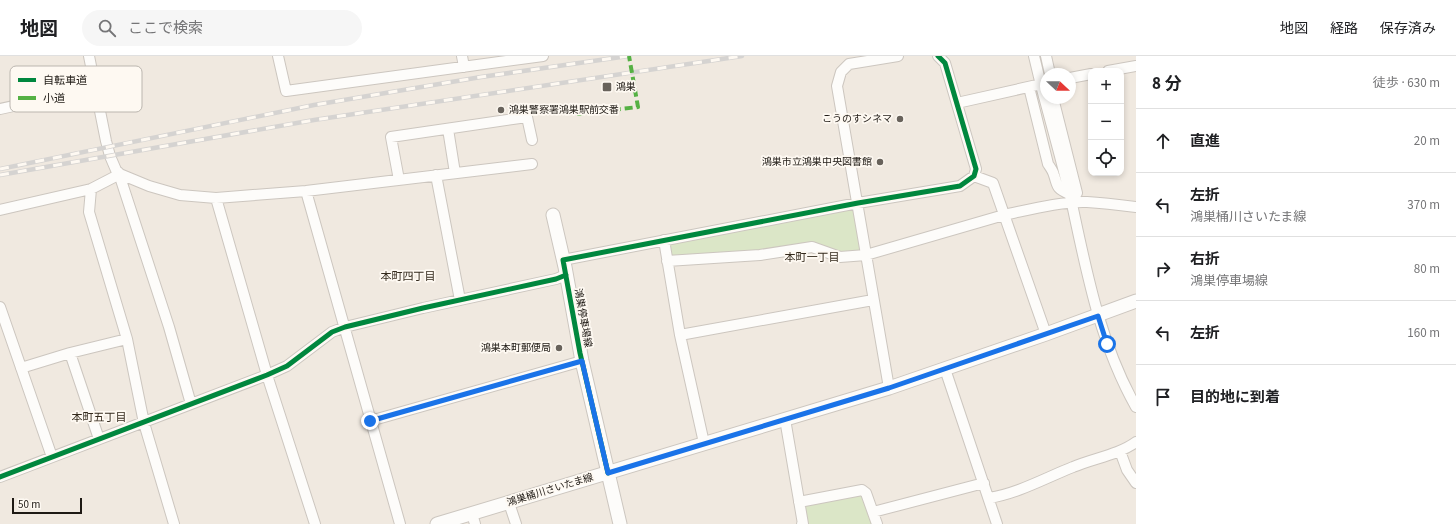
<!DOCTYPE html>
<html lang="ja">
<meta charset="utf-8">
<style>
:root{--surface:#fff;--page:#f6f6f6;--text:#202124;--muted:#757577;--line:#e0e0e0}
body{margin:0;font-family:"Source Sans 3","Noto Sans JP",sans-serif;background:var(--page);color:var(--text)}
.controls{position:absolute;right:12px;top:12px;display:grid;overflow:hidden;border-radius:8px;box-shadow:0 2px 6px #0003}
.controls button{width:36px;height:36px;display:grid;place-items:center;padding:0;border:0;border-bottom:1px solid var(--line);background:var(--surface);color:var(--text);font:20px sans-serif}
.compass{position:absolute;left:1040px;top:12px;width:36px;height:36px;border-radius:50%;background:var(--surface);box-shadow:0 2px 6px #0003;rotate:112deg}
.scale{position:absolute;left:12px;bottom:10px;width:70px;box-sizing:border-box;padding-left:4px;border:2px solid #1e1914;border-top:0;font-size:11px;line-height:14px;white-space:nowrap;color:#1e1914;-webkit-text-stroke:3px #fef9f2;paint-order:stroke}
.stop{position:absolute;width:12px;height:12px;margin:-9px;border:3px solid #1a73e8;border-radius:50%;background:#fff}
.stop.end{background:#1a73e8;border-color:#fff;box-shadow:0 1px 4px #0008}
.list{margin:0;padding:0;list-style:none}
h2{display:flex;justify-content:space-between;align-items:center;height:52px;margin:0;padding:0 16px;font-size:17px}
h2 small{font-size:13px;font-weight:400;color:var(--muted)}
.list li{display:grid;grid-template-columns:26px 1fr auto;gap:12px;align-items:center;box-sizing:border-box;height:64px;padding:0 16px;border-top:1px solid var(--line)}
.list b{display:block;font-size:15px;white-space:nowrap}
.list p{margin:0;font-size:13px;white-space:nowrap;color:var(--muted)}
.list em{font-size:13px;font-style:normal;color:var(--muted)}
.icon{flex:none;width:22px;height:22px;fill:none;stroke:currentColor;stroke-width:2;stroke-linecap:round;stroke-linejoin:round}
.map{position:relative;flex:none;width:1136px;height:468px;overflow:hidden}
header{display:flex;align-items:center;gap:24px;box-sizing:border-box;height:56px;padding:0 20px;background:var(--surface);border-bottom:1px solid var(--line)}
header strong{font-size:19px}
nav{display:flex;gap:22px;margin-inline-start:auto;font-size:14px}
.search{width:280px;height:36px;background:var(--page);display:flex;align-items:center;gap:10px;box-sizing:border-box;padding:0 14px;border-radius:22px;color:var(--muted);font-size:15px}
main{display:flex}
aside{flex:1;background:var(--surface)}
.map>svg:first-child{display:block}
</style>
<header>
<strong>地図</strong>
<div class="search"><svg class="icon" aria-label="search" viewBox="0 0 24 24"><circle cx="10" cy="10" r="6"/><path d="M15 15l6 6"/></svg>ここで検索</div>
<nav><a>地図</a><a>経路</a><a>保存済み</a></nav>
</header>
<main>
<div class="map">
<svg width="1136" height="468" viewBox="0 0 1136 468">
<rect width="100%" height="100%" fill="#f0e9e0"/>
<!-- green -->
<path fill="#dbe6c7" d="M858,147L866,199L840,201L812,191L667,205L664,184Z
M862,434L877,468H802L799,446Z"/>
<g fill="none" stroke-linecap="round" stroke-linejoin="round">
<!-- minor casing -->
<g stroke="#ccc6bf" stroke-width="12">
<path id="minor" d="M89,0L106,85L110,100L116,114L120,118L149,130L180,139L216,142L306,135L532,108
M278,0L286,35L543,0
M462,0L464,11
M1034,0L1040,25
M1046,0L1050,18
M1108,15L1136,10
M1070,22L1091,18
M1029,31L1048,108C1050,111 1053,115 1054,119C1058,131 1056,132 1069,138
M1042,33C1052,71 1063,109 1072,148C1087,218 1100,287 1136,351
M1053,42L1077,137L1071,147
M957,47L1046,27
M0,53L96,32
M448,73L455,117
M120,118L121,124L169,271L191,348
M436,119L460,244
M974,120L993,127L1046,278
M399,124L391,81L527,61L532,84
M91,133L89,156L127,283L144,367L174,468
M306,135L400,468
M216,142L267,319L315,468
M0,154L91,133L120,118
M664,184L680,279L704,387
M563,204L858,147L960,130L974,120L976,113L945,7L938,0
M667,205L760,199L812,191L840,201L866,199L1004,159C1028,154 1062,145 1087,146C1103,147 1120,149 1136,151
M0,251L52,401
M680,279L873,244
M70,297L99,383
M21,312L70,297L127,283
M945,313L997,468
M889,332L837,30L841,16L849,8L898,0
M785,363L803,468H802
M370,365L582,305
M1120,395L1127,414L1136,427
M0,421L267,319L287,310L332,276L345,271L423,252L556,223L566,219
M989,442C1019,437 1045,422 1073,411C1094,402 1118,399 1136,386
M799,446L862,434L866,437L877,468
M509,447L516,468
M873,456L984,427
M472,458L475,468"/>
</g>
<!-- major casing -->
<g stroke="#ccc6bf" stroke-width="15">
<path id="major" d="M553,159L565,211L582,305L620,468
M437,468L889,332L1046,278L1136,245"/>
</g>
<!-- minor -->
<use href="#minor" stroke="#fdfcfa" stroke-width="10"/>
<!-- major -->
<use href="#major" stroke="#fdfcfa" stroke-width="13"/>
<!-- rail casing -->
<g stroke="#d5d3d1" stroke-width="4.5">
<path id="rail" d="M0,113L314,49L481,21L628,0
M0,119L314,64L742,0"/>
</g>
<!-- rail -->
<use href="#rail" stroke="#fef9f2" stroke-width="3" stroke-dasharray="9" stroke-linecap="butt"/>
<!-- quiet -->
<path stroke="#55b144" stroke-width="4" stroke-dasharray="8 4" stroke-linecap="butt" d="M577,58L638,51L629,0"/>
<!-- cycleway casing -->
<g stroke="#fef9f2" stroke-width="8">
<path id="cycleway" d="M608,417L580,297L563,204L858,147L960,130L974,120L976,113L945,7L938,0
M0,421L267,319L287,310L332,276L345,271L423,252L556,223L566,219"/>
</g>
<!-- cycleway -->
<use href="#cycleway" stroke="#00873e" stroke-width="5"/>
</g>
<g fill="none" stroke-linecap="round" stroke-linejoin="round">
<!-- route -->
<path stroke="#1a73e8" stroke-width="5" d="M370,365L582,305L608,417L889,332L1098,260L1107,288"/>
</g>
<!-- markers -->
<g fill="#68625b" stroke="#fef9f2" stroke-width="1.5">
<rect x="602" y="26" width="10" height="10" rx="2"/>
<circle cx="501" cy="54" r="4"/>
<circle cx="900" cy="63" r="4"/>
<circle cx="880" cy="106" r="4"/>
<circle cx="559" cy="292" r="4"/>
</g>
<g text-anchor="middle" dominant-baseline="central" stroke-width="3.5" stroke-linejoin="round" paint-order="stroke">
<!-- poi labels -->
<g font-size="10" fill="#1e1914" stroke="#fef9f2" text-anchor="end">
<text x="616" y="31" text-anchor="start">鴻巣</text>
<text x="509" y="54" text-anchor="start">鴻巣警察署鴻巣駅前交番</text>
<text x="892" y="63">こうのすシネマ</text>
<text x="872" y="106">鴻巣市立鴻巣中央図書館</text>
<text x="551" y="292">鴻巣本町郵便局</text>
</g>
<!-- street labels -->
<g font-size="10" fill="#1e1914" stroke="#fef9f2">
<text transform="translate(583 262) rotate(80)">鴻巣停車場線</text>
<text transform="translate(550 434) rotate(-17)">鴻巣桶川さいたま線</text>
</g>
<!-- neighbourhood labels -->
<g font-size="11" fill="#342a1d" stroke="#fef9f2">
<text x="812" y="201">本町一丁目</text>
<text x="408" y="220">本町四丁目</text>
<text x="99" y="361">本町五丁目</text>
</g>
</g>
<!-- legend -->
<rect x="10" y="10" width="132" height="46" rx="6" fill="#fef9f2" stroke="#bbb6af" stroke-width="1"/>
<rect x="18" y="22" width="18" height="4" fill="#00873e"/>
<rect x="18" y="40" width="18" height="4" fill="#55b144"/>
<g font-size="11" fill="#1e1914">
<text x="43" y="28">自転車道</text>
<text x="43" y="46">小道</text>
</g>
</svg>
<div class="controls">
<button>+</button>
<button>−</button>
<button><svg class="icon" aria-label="locate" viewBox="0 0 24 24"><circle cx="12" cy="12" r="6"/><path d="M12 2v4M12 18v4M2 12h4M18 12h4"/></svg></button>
</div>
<svg class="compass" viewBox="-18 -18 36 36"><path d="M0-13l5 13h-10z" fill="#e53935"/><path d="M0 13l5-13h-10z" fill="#757577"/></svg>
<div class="scale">50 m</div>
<div class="stop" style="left:1107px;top:288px"></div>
<div class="stop end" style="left:370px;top:365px"></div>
</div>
<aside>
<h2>8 分<small>徒歩 · 630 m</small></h2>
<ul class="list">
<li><svg class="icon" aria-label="ahead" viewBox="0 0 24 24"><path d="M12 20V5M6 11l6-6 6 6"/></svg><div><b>直進</b></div><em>20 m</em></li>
<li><svg class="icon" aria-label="left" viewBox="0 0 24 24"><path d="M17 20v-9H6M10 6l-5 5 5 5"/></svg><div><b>左折</b><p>鴻巣桶川さいたま線</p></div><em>370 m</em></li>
<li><svg class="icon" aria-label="right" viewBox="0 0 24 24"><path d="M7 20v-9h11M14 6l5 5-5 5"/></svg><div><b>右折</b><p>鴻巣停車場線</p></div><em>80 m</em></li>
<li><svg class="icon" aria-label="left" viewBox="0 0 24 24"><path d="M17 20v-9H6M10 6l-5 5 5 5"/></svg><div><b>左折</b></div><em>160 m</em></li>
<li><svg class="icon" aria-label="arrive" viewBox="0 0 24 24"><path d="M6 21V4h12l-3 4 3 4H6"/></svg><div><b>目的地に到着</b></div></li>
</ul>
</aside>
</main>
